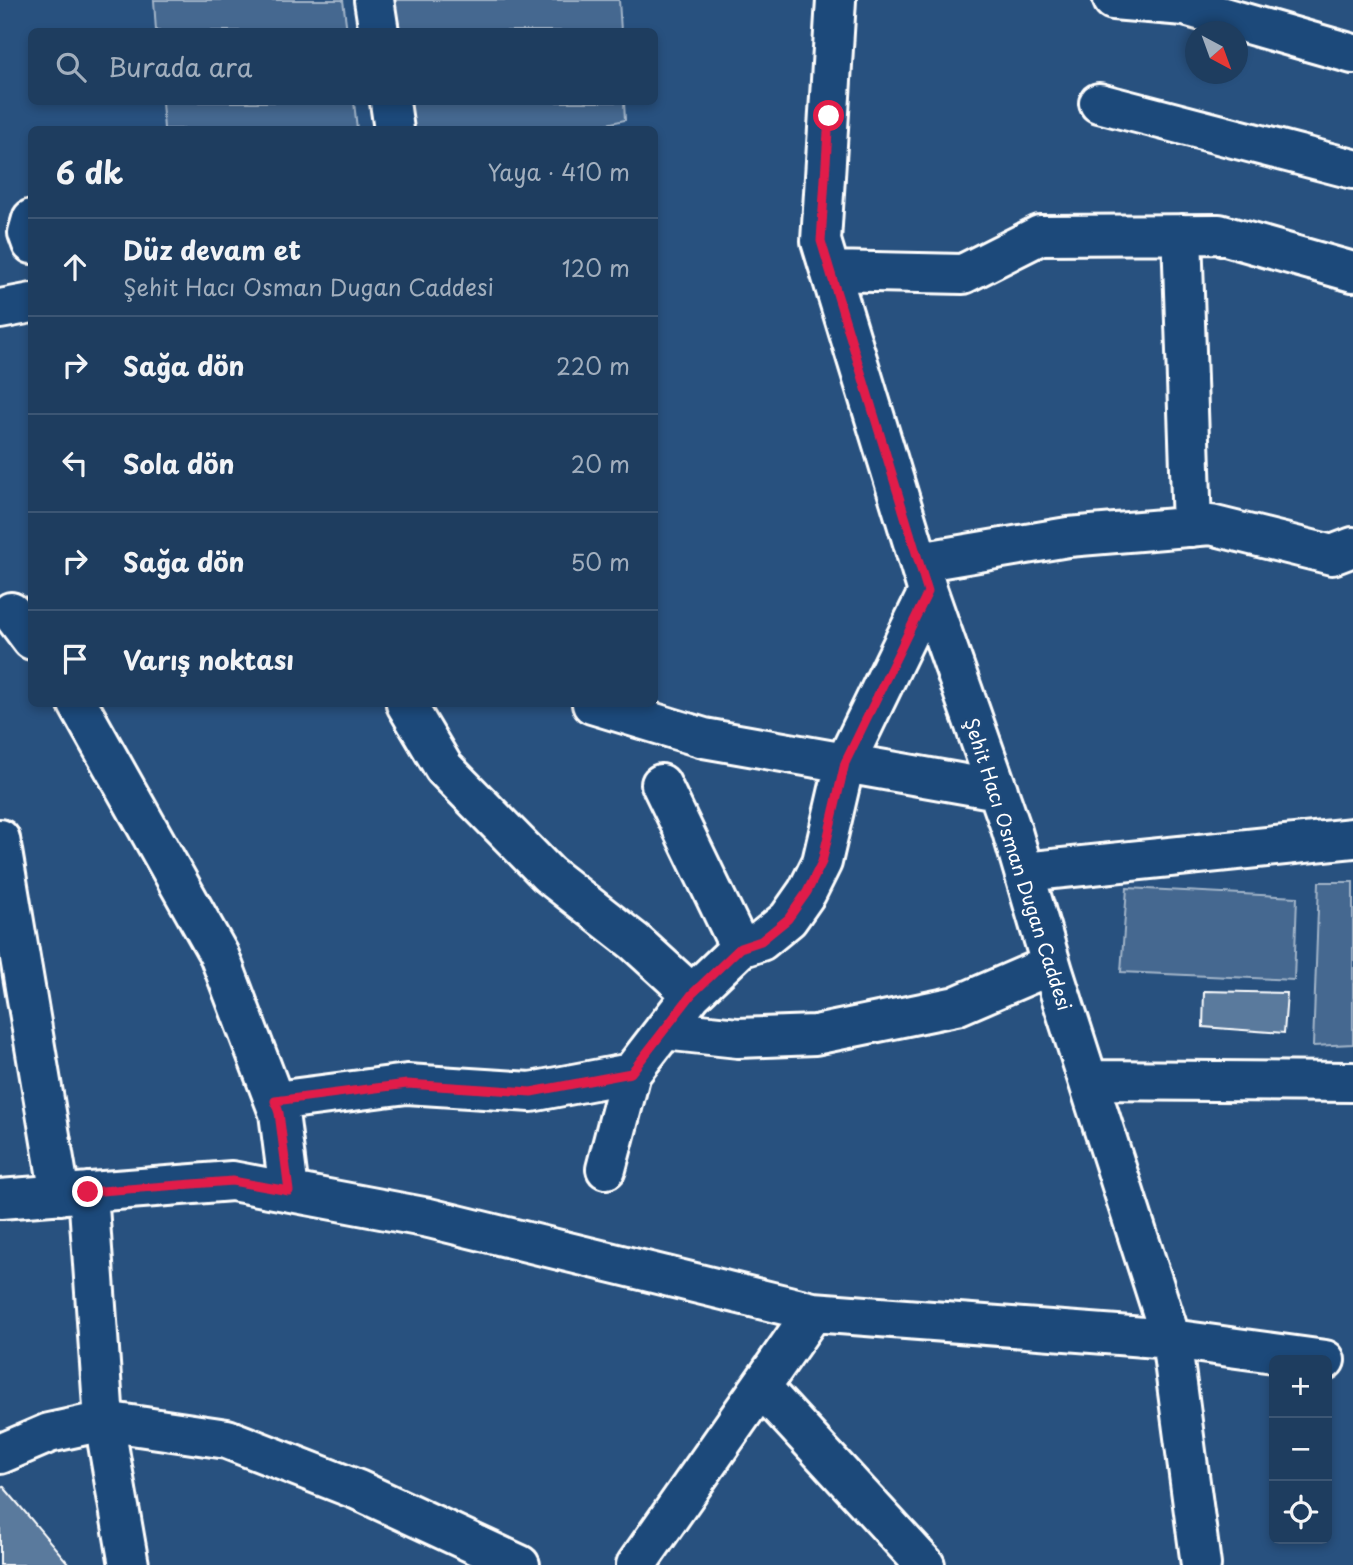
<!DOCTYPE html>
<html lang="tr">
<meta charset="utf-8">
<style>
:root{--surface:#1e3d5f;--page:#2b4868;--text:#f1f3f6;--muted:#a1aebd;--line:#3c5674}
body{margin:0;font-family:"Playpen Sans",sans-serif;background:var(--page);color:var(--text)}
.controls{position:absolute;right:21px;bottom:21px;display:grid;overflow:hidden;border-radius:10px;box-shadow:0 4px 10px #0003}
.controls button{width:63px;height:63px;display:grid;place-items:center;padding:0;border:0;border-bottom:2px solid var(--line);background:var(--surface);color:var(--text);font:35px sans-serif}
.compass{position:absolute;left:1185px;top:21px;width:63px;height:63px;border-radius:50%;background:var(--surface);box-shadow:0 4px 10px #0003;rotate:139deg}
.stop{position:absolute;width:21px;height:21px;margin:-16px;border:5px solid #e11d48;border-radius:50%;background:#fff}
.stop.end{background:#e11d48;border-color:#fff;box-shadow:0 2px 7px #0008}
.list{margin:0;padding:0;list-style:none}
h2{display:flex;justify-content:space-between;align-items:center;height:91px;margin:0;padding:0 28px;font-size:30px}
h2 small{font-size:23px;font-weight:400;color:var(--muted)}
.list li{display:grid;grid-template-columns:46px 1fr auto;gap:21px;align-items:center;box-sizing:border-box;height:98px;padding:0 28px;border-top:2px solid var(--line)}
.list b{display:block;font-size:26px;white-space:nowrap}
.list p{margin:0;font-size:23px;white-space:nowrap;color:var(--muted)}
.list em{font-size:23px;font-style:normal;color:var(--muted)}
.icon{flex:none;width:38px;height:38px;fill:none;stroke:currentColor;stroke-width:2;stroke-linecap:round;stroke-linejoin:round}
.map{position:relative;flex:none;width:1353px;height:1565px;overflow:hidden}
.search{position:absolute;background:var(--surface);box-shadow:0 4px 10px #0003;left:28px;top:28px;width:630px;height:77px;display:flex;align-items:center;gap:18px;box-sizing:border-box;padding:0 24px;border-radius:10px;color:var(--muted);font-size:26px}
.panel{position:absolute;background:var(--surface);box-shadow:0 4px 10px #0003;left:28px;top:126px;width:630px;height:581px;border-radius:10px}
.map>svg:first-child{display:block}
</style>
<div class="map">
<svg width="1353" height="1565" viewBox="0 0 1353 1565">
<rect width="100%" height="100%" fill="#28517f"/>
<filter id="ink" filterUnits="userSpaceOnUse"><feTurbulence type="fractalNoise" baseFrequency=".0143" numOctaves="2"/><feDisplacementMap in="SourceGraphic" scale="14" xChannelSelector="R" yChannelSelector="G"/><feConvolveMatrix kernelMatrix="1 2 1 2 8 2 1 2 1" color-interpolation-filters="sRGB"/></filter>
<g filter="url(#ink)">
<!-- green -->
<path fill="#446890" stroke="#a2b4c8" stroke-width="2" d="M154,0H343L347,31H156Z
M387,0H619L621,31H392Z
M162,102H354L357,129H164Z
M403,102H624L625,120L579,130L407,129Z
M1319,882H1353V1044L1313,1046Z
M1127,888L1297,897L1294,980L1121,972Z"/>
<!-- building -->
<path fill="#5a7a9d" stroke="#fff" stroke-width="2" d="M1204,991L1287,993L1284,1033L1203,1027Z
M3,1486L68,1563L65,1565H0V1489Z"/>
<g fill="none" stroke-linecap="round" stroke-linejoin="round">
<!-- minor casing -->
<g stroke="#fff" stroke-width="44">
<path id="minor" d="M374,0L379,32
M836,0L821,241L928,592L1011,828L1053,971L1171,1339L1201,1565
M1113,0L1185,6L1353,54
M390,102L394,130
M1099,103L1353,169
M32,219L28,233L32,244
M1182,234L1192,527
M830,271L963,274L1040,235L1219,234L1353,272
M0,309L32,303
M919,562L1068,537L1211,525L1332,555L1353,547
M11,612L32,640
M78,704L219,955L279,1113L289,1191
M406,704L444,768L548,874L635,942L692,994
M592,704L704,738L998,790
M661,784L740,948
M0,839L60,1195
M1024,872L1353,838
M664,1030L738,1038L815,1035L956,1006L1051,965
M1088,1080L1353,1082
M275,1101L407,1084L531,1092L631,1073
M606,1169L631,1073L692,994L740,948L761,941L788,919L807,892L822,862L845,763L928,592
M88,1192L104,1421L129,1565
M0,1199L232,1181L429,1218L813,1312L1171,1339L1325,1360
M762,1388L925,1565
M0,1454L49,1433L104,1421L227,1439L358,1490L520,1565
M636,1565L813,1312"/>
</g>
<!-- minor -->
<use href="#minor" stroke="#1f4a7a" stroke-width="38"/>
</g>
</g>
<g fill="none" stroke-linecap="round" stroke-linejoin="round" filter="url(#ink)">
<!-- route -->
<path stroke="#e11d48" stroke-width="9" d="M88,1192L232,1181L289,1191L279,1113L275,1101L407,1084L531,1092L631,1073L692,994L740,948L761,941L788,919L807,892L822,862L845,763L928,592L821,241L829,116"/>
</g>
<g text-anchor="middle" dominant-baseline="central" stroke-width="5" stroke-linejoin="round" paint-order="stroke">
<!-- street labels -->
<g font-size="19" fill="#fff" stroke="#1f4a7a">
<text transform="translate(1019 864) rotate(72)">Şehit Hacı Osman Dugan Caddesi</text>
</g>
</g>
</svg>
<div class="controls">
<button>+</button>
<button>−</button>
<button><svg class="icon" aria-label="locate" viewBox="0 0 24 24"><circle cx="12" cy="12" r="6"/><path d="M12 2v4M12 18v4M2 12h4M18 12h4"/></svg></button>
</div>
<svg class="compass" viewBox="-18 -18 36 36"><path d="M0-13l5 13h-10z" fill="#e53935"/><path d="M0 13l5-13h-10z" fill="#a1aebd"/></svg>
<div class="stop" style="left:829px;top:116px"></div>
<div class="stop end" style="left:88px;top:1192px"></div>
<div class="search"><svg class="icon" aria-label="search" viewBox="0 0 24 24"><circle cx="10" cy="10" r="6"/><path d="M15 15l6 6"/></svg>Burada ara</div>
<section class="panel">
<h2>6 dk<small>Yaya · 410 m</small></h2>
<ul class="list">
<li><svg class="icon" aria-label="ahead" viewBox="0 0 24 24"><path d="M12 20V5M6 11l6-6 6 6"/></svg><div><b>Düz devam et</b><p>Şehit Hacı Osman Dugan Caddesi</p></div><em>120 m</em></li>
<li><svg class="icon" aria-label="right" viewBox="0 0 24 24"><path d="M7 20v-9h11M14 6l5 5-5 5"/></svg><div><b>Sağa dön</b></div><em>220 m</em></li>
<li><svg class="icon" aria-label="left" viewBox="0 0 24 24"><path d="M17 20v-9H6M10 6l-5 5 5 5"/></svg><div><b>Sola dön</b></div><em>20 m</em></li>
<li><svg class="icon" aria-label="right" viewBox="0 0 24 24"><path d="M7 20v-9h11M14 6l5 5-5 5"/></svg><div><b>Sağa dön</b></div><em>50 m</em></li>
<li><svg class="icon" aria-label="arrive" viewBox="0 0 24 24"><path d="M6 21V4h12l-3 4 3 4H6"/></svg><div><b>Varış noktası</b></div></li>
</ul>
</section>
</div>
